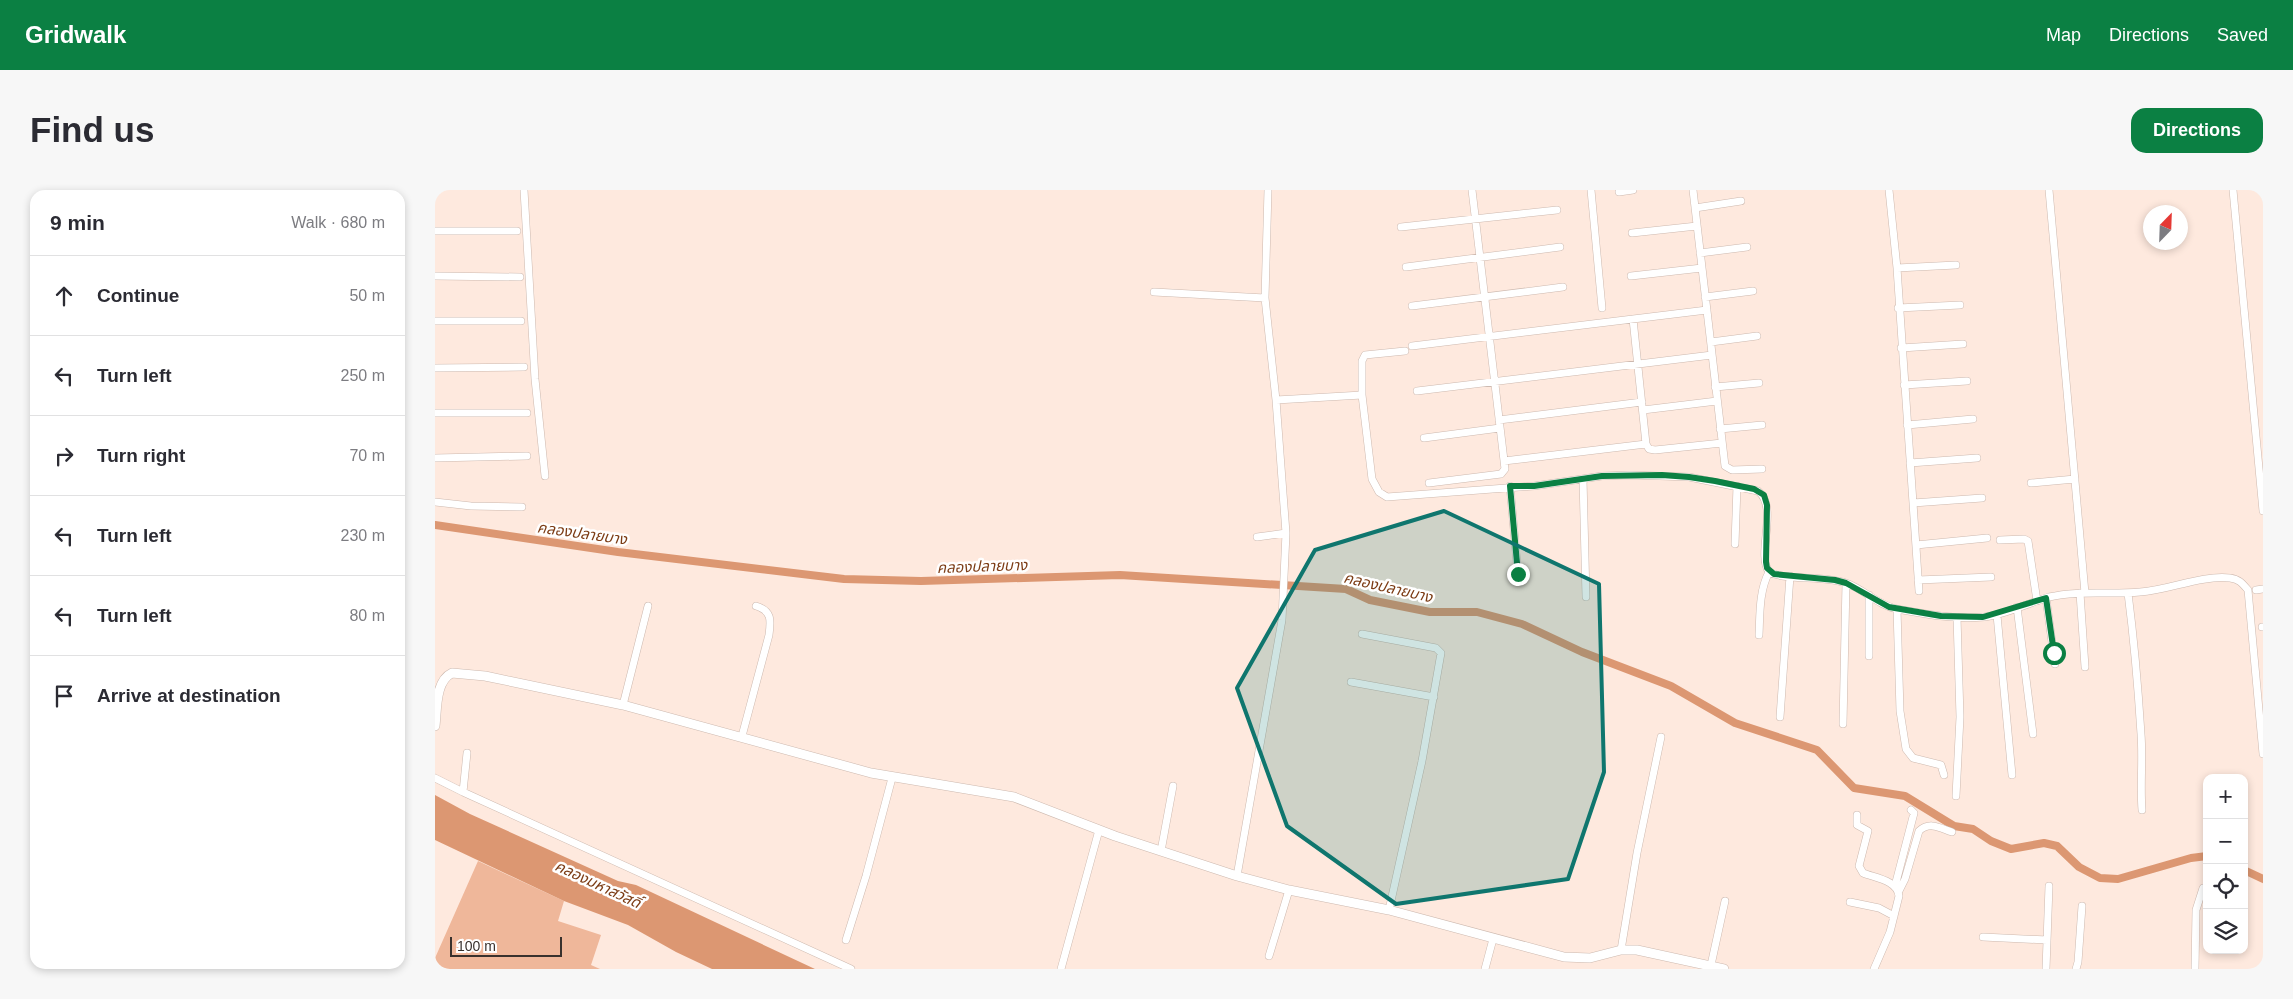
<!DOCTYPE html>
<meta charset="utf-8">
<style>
:root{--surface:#fff;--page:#f7f7f7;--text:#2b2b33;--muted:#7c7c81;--line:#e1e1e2;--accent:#0b8043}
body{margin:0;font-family:Arial,"Noto Sans Thai",sans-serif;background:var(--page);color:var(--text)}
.controls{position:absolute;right:15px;bottom:15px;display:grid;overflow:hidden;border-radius:10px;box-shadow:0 2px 8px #0003}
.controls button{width:45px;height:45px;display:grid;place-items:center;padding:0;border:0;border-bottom:1px solid var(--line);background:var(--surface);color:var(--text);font:25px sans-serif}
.compass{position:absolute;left:1708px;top:15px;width:45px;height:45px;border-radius:50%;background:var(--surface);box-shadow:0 2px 8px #0003;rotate:23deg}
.scale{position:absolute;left:15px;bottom:12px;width:112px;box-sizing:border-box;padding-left:5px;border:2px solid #39312d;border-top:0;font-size:14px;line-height:18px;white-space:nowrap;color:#39312d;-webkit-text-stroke:4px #fff;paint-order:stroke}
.stop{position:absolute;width:15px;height:15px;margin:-11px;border:4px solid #0b8043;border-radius:50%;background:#fff}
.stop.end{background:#0b8043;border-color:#fff;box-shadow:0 1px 5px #0008}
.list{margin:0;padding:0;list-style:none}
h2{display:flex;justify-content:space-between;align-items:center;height:65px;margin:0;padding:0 20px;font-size:21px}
h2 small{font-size:16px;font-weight:400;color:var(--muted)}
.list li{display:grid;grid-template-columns:32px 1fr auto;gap:15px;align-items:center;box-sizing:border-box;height:80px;padding:0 20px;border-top:1px solid var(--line)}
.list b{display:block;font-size:19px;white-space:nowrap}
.list em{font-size:16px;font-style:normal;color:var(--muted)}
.icon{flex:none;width:28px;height:28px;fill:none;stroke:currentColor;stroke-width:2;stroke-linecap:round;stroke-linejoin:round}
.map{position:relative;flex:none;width:1828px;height:779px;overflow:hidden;border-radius:15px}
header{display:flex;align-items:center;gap:30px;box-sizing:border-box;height:70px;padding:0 25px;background:var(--accent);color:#fff}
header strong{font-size:24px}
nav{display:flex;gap:28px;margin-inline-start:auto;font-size:18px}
.intro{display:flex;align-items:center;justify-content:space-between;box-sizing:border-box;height:120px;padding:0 30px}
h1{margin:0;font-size:35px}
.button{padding:12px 22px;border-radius:15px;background:var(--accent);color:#fff;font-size:18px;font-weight:700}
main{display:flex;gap:30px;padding:0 30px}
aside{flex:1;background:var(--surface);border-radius:15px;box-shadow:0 2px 8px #0003}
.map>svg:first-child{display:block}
</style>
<header>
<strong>Gridwalk</strong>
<nav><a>Map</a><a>Directions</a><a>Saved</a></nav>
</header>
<div class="intro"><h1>Find us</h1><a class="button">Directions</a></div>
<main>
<aside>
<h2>9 min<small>Walk · 680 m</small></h2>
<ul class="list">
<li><svg class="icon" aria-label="ahead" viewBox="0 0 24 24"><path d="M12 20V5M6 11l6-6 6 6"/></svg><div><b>Continue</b></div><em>50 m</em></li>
<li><svg class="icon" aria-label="left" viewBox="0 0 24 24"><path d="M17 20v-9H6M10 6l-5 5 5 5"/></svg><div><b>Turn left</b></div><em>250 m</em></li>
<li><svg class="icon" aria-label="right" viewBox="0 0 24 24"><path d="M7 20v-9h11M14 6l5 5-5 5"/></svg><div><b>Turn right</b></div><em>70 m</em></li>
<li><svg class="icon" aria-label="left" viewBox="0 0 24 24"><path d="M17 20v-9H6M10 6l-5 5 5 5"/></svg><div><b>Turn left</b></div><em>230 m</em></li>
<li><svg class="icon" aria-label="left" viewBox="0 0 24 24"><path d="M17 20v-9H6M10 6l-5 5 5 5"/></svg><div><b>Turn left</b></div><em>80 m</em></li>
<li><svg class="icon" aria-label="arrive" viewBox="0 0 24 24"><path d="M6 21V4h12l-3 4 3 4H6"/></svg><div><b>Arrive at destination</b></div></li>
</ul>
</aside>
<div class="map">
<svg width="1828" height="779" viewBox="0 0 1828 779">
<rect width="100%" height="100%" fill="#fee9de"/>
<!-- green -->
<path fill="#efb79a" d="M43,671L129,711L123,731L166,745L156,775L165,779H0V768Z"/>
<!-- water -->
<path fill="#dc9772" d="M0,605L35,624L183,691L201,695L380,779H277L241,762L193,735L129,711L0,650Z"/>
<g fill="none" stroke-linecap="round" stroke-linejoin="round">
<!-- canal -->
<path stroke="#dc9772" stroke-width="8" d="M0,335L183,362L409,389L486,391L685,385L911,399L935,410L995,422H1042L1087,434L1147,462L1236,496L1300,533L1382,560L1419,598L1470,606L1519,636L1538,639L1556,651L1576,659L1609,653L1622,656L1644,677L1665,688L1683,689L1756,668L1772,666
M1809,680L1828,689"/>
<!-- minor casing -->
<g stroke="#cdb9af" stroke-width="8">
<path id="minor" d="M89,0L100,189L110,286
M1156,0L1167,118
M1258,0L1290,276L1297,280L1327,279
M1454,0L1462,78L1484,401
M1614,0L1650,403
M1798,0L1828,321
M1184,2L1198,0
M1260,18L1306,11
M966,37L1122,20
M0,41H82
M1197,43L1262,36
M1265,63L1312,57
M971,77L1125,57
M1462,78L1521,75
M0,86L85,87
M1196,86L1267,78
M719,102L830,108
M1270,107L1318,101
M977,116L1128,97
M1463,118L1525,115
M1198,129L1211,254L1214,259L1220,260L1287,253
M0,131H86
M1276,152L1322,146
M977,156L1272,120
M1466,158L1528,154
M0,178L89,177
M1469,195L1532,191
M1280,197L1324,193
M982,201L1277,165
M927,205V171L930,165L970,161
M841,210L927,205L937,289L944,302L952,307L1099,296L1167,286L1195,285L1254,287L1323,301C1344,317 1321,363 1334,382C1352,391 1389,385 1411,393C1429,399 1442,415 1462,419L1465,521L1471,559L1478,568L1506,575L1509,585
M1208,220L1282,211
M0,223H92
M1064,230L1207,212
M1472,235L1538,229
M1285,239L1327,235
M989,248L1065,238
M0,268L92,266
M1069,271L1211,254
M1475,273L1542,268
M1148,289L1151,407
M994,293L1066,284L1070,279L1037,0
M1596,293L1640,289
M1075,296L1083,384
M0,312L36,316L87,317
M1478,313L1547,308
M822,347L851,343
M1565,350L1589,349L1593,351L1602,411
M1300,354L1302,296
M1481,355L1552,348
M1483,390L1556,387
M1821,400L1828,399
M1645,403L1650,477
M1693,403C1699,450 1703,496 1706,544C1708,569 1705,595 1707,620
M1611,408L1620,474
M1582,417L1598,544
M1462,419C1490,424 1520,430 1549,427C1571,425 1592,413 1614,407C1644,400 1675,405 1705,402C1735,400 1765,385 1795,388C1804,389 1807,393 1813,400L1828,564
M1562,425L1577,585
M1827,437H1828
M927,444L1001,458L1006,463L987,571L954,720
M1324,445C1325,424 1324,401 1334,382
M1434,466V405
M916,492L999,507
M188,515L213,416
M1345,527L1355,386
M1408,534L1411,393
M307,546L334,445C336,430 337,421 321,416
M0,588L28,602L416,779
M28,602L32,563
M1521,606L1525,527L1522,427
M1422,625V635L1433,641L1424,676L1428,683C1440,688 1462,690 1464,706L1455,742L1439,779
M726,661L738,596
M802,686L847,430L851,343L841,210L830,108L833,0
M1460,696L1479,623L1476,620
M1464,701L1470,689L1484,641C1495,631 1505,638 1517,642
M1415,712L1444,718L1459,726
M1548,747L1612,750
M411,750L431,686L457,588
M1186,760L1202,663L1226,547
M834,766L854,700
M1276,775L1290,711
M626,779L664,640
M1050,779L1058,749
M1611,779L1614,696
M1641,779L1643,772L1647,716
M1760,779L1761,720L1768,698"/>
</g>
<!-- tertiary casing -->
<g stroke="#cdb9af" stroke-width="10">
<path id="tertiary" d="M0,536C2,520 0,491 17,483L50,486L188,515L436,583L579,607L680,646L802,686L854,700L954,720L1129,767L1155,768L1186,760H1202L1289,779"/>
</g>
<!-- minor -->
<use href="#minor" stroke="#fff" stroke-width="7"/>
<!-- tertiary -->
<use href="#tertiary" stroke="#fff" stroke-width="9"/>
</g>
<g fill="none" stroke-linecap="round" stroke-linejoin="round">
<!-- route -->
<path stroke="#0b8043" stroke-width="6" d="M1083,384L1075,296H1099L1167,286L1227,285L1254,287L1280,291L1319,299L1329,305L1332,315L1331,372L1332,378L1339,384L1400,390L1411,393L1454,417L1506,426L1548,427L1611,408L1619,463"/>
</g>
<!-- marked area -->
<path fill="#0f766e" fill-opacity="0.2" stroke="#0f766e" stroke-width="4" stroke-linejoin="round" d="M1009,321L1164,394L1169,582L1133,689L961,714L852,636L802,498L880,360Z"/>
<g text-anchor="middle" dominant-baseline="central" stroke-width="5" stroke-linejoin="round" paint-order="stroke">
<!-- water labels -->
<g font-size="15" font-style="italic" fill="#7c3c15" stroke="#fff">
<text transform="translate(147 343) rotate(8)">คลองปลายบาง</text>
<text transform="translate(547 376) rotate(-2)">คลองปลายบาง</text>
<text transform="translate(953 397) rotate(13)">คลองปลายบาง</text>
<text transform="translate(163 694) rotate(25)">คลองมหาสวัสดิ์</text>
</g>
</g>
</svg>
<div class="controls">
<button>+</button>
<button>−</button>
<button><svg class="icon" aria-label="locate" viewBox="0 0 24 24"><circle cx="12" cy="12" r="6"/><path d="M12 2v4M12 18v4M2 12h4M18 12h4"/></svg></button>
<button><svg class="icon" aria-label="layers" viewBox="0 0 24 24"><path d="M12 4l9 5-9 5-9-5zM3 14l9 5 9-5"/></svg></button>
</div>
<svg class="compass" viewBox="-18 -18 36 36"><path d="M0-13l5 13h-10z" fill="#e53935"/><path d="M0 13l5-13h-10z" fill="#7c7c81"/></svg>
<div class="scale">100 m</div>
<div class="stop" style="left:1619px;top:463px"></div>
<div class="stop end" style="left:1083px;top:384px"></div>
</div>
</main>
